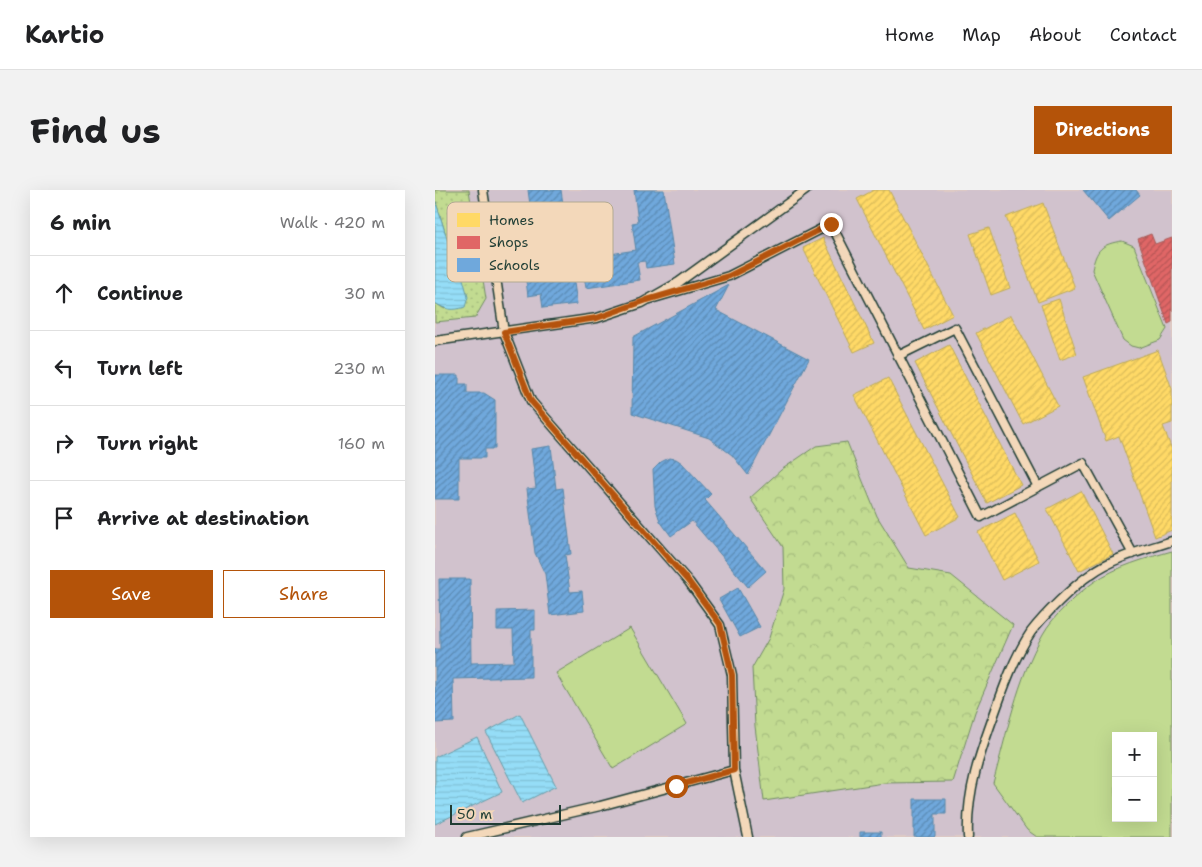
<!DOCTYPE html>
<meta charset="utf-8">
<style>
:root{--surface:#fff;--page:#f2f2f2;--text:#202124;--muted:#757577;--line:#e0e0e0;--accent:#b45309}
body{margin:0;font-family:"Shantell Sans",sans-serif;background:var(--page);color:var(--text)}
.controls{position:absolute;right:15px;bottom:15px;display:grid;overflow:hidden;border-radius:0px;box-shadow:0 5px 20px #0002}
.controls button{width:45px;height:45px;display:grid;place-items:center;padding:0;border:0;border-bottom:1px solid var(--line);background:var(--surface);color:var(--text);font:25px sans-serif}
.scale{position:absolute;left:15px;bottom:12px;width:111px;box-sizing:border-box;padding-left:5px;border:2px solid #1f3d34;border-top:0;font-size:14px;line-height:18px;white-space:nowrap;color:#1f3d34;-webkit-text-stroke:4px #f3d8ba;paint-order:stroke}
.stop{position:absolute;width:15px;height:15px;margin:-11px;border:4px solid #b45309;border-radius:50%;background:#fff}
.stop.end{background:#b45309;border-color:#fff;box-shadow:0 1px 5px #0008}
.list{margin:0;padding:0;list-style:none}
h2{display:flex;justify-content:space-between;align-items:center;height:65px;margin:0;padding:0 20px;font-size:21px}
h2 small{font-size:16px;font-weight:400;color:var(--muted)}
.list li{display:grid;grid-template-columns:32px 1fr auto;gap:15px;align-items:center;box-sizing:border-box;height:75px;padding:0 20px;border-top:1px solid var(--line)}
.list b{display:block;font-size:19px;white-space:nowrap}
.list em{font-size:16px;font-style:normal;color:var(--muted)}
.actions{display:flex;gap:10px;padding:15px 20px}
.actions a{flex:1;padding:11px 0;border:1px solid var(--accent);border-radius:0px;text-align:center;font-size:18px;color:var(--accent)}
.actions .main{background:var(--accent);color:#fff}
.icon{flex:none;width:28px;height:28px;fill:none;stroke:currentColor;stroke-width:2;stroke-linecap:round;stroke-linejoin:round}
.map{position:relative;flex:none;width:737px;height:647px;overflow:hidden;border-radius:0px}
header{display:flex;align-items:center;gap:30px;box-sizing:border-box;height:70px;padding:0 25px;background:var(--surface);border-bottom:1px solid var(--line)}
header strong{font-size:24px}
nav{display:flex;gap:28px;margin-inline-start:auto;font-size:18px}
.intro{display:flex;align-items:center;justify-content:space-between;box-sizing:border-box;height:120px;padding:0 30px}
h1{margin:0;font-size:35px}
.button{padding:12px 22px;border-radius:0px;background:var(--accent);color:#fff;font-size:18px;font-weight:700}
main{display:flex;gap:30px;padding:0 30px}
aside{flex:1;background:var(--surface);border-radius:0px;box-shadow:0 5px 20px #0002}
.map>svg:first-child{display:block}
</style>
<header>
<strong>Kartio</strong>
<nav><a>Home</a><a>Map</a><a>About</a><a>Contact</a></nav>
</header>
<div class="intro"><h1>Find us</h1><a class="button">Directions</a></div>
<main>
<aside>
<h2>6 min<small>Walk · 420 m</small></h2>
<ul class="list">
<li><svg class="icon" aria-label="ahead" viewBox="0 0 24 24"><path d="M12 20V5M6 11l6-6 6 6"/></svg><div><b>Continue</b></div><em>30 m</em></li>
<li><svg class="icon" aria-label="left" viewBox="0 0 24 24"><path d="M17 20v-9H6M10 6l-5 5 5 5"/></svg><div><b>Turn left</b></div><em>230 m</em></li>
<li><svg class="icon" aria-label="right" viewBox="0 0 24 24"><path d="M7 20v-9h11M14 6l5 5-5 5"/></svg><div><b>Turn right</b></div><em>160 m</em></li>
<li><svg class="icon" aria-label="arrive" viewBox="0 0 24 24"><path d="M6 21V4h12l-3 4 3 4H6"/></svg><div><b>Arrive at destination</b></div></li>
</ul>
<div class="actions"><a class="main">Save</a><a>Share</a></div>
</aside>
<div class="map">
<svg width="737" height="647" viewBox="0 0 737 647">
<defs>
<pattern id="forest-crowns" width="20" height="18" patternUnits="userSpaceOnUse" patternTransform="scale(1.25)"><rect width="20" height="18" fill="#c2db91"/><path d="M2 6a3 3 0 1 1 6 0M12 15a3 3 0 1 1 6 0" fill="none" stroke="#a6bd7e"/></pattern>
<pattern id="garden-dots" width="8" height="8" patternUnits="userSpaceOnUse" patternTransform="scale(1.25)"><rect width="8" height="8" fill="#c2db91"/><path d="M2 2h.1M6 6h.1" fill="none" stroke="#a6bd7e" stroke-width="1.8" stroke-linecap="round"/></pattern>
<pattern id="water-rules" width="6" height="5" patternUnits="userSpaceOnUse" patternTransform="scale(1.25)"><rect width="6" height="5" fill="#95ddf7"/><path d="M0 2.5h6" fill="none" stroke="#80bfd4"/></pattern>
<pattern id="homes-hatch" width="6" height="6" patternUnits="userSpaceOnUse" patternTransform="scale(1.25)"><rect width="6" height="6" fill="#ffd966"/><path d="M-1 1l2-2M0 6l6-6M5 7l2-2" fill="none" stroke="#dabb59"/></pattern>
<pattern id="shops-hatch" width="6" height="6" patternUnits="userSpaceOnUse" patternTransform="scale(1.25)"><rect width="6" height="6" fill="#e06666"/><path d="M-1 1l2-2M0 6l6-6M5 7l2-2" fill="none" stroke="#b55555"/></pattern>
<pattern id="schools-hatch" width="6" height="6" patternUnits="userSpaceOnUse" patternTransform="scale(1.25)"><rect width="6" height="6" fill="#6fa8dc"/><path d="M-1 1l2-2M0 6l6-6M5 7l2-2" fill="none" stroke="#5b8ab3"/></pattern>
</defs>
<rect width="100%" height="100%" fill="#dfcbc5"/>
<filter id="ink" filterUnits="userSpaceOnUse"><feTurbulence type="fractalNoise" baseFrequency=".02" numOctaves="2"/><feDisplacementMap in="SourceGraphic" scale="10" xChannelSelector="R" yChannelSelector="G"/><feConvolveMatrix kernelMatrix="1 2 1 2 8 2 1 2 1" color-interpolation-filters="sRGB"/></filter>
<g filter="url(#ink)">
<!-- built -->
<path fill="#d1c2cd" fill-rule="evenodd" d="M0,0H737V647H0ZM681,546H718V628H681Z"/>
<!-- grass -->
<path fill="#c2db91" stroke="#708c62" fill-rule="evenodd" d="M687,51L699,56L732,139L725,150L704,158L696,156L688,150L657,80C661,59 667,54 687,51Z
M737,361V647H602L592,640L558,593C572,543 582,490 608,444C618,426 642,404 659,392C680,377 712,368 737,361ZM681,546H718V628H681Z
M195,438L252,534L178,579L121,483Z"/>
<!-- forest -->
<path fill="url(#forest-crowns)" stroke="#708c62" d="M412,252L442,326L474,378L516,385L578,435L540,522L518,592L449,593L329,611L320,536L317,478L334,448L349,399L348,357L315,308L346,280L381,256Z"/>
<!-- garden -->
<path fill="url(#garden-dots)" stroke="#708c62" d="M0,0H34L51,109L40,128L0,132V113L10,119L20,56L13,52L0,9Z"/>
<!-- water -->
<path fill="url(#water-rules)" stroke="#669da9" d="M0,9L13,52L19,56L33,107L30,117C18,121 11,120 0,113Z
M85,524L121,596L87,613L51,542Z
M42,547L67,602L0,634V567Z"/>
<!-- homes -->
<path fill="url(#homes-hatch)" stroke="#bcaa57" d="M439,0H454L518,125L489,140L422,9Z
M608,13L640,98L603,112L571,27Z
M554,38L575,98L556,105L535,44Z
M388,48L439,153L419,162L368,58Z
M624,109L642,164L625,170L606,115Z
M576,125L623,216L588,234L541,143Z
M514,155L586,295L552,313L480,173Z
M723,160L737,199V233L728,236L737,260V340L720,347L684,246L671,251L648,187Z
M453,188L525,327L491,345L419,205Z
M646,301L678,364L644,381L612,319Z
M580,323L604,371L567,390L543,342Z"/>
<!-- shops -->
<path fill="url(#shops-hatch)" stroke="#a65a57" d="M716,44L720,54L737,48V132L733,134L703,49Z"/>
<!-- schools -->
<path fill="url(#schools-hatch)" stroke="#5788aa" d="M93,0H126L136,70L201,60L197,33L203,32L199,0H229L240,74L211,78L210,71L202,72L205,90L151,98L149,85L138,86L142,114L108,118L106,104L93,106L89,76L103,74Z
M648,0H701L705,5L674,31Z
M294,95L281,120L374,169L313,285L297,265L274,248L197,223L198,147Z
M0,185H24V194H32V203H49L60,210V259H50V268H24V309H0Z
M116,256L121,299L128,298L136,364L130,365L135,402L147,401L149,421L115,425L110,384L100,363L92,299L101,298L96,259Z
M234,268L241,269L247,273L276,304L270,310L331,381L313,397L257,331L236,346L225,331L220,316L218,280L226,272Z
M4,389H35L36,473L79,472L78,440H62V421L100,420V440H96V487L18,489L19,532L0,533V459H5Z
M303,398L325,437L305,447L284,409Z
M479,609H511V624H500V647H479Z
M425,642H446V647H425Z"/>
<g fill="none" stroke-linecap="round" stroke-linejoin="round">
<!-- service casing -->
<g stroke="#1f3d34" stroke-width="11">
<path id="service" d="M48,0L69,142L96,211L254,392L285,435L297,485L299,580L313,647
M212,110L294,86L396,34L546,327L648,273L698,364
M0,151L162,128L207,113L244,92L371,0
M463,166L520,138L603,297
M32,647L165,616L299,580
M533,647C531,602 545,563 560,522C570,494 580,466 596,442C608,426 639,395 656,384C679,367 710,360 737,351"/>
</g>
<!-- service -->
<use href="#service" stroke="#f3d8ba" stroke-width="8"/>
</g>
</g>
<g fill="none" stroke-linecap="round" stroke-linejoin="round" filter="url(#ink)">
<!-- route -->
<path stroke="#b45309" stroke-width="6" d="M241,596L299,580L297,485L285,434L254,392L96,211L69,142L162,128L212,110L294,86L396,34"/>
</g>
<!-- legend -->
<rect x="12" y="12" width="166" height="80" rx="8" fill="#f3d8ba" stroke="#b3aa92" stroke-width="1"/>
<rect x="22" y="23" width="23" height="14" fill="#ffd966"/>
<rect x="22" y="46" width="23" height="13" fill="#e06666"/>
<rect x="22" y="68" width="23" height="14" fill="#6fa8dc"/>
<g font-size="14" fill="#1f3d34">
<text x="54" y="35">Homes</text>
<text x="54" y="57">Shops</text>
<text x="54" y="80">Schools</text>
</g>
</svg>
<div class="controls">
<button>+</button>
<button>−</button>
</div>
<div class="scale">50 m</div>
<div class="stop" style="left:241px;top:596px"></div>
<div class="stop end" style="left:396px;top:34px"></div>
</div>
</main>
